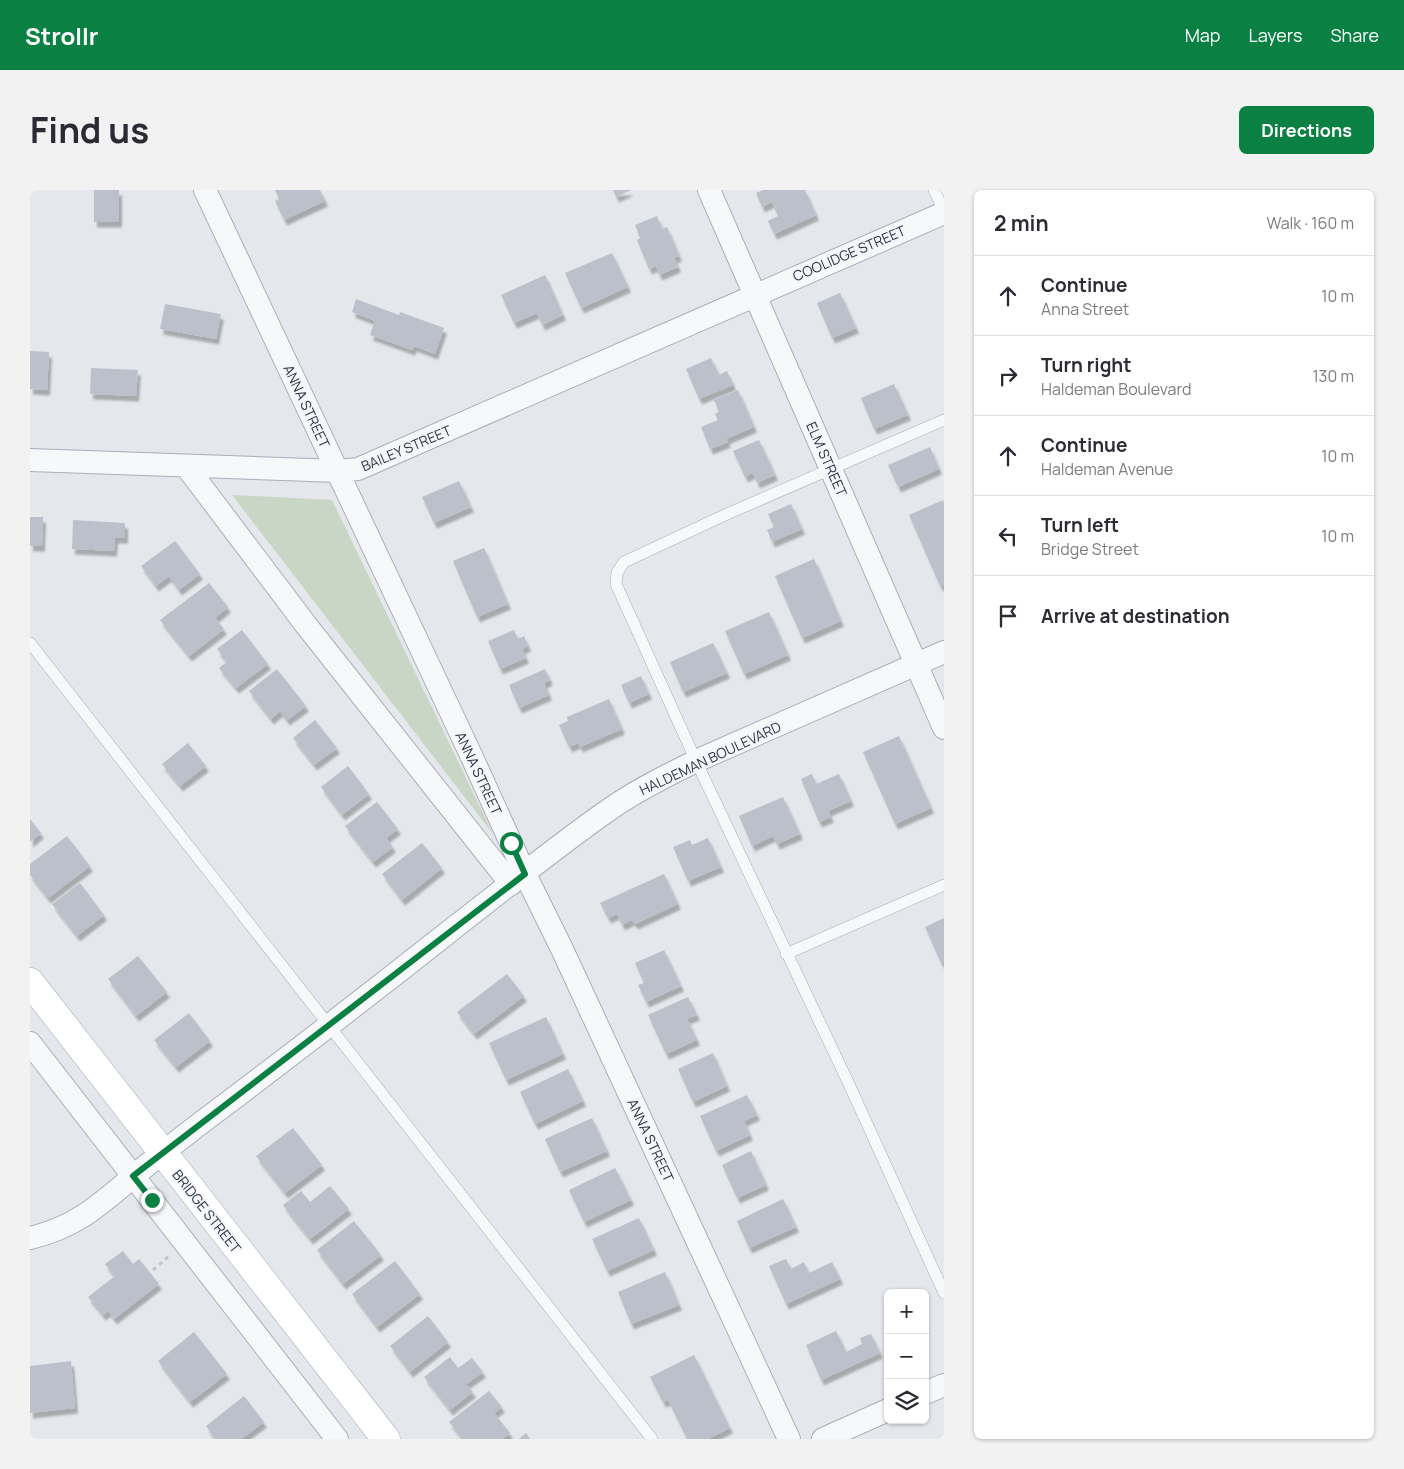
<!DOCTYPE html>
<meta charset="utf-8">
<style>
:root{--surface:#fff;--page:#f2f2f3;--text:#2b2b33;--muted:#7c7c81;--line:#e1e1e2;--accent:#0b8043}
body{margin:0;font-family:Manrope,sans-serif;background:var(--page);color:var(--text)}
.controls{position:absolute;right:15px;bottom:15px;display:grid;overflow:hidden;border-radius:8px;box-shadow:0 1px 4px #0004}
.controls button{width:45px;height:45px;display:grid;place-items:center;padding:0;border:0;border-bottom:1px solid var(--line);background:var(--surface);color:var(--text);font:25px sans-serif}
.stop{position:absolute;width:15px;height:15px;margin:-11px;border:4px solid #0b8043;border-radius:50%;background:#fff}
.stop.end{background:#0b8043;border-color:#fff;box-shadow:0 1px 5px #0008}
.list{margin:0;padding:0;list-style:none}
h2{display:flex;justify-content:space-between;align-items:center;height:65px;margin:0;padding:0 20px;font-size:21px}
h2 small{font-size:16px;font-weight:400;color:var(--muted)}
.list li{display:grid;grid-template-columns:32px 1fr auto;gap:15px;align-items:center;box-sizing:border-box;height:80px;padding:0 20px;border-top:1px solid var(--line)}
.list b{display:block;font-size:19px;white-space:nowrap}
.list p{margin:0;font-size:16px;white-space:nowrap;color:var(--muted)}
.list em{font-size:16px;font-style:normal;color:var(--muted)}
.icon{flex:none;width:28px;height:28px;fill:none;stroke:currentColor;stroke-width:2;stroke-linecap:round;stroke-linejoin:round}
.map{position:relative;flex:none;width:914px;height:1249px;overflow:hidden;border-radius:8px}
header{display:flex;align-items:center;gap:30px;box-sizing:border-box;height:70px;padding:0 25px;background:var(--accent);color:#fff}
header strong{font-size:24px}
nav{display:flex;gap:28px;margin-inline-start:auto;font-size:18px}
.intro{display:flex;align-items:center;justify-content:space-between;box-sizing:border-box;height:120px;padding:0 30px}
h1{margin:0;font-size:35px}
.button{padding:12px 22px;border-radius:8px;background:var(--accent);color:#fff;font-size:18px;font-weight:700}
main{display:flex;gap:30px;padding:0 30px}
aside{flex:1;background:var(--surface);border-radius:8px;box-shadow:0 1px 4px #0004}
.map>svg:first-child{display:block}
</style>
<header>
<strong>Strollr</strong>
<nav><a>Map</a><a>Layers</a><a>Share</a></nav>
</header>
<div class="intro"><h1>Find us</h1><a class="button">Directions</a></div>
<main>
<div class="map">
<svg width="914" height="1249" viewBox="0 0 914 1249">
<defs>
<filter id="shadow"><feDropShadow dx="3" dy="5.5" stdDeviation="1" flood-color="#0004"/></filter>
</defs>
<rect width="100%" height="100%" fill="#e4e7ec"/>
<!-- green -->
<path fill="#c9d6c5" d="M202,305L302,310L463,644Z"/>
<!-- building -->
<path fill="#bbc0ca" filter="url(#shadow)" d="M64,0H89V32H64Z
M245,0H290L295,11L254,30L245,11L249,9Z
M583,0H601L586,7Z
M733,0H775L786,25L744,44L738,31L748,26L742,12L732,17L726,3Z
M627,26L632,39L637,37L649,66L644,68L648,77L629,85L626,76L619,79L607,50L610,48L605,35Z
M582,63L598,97L551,118L535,83Z
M515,85L533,125L512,135L507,123L484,133L471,105Z
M810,103L826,138L802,148L787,113Z
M326,109L369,125L370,122L414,138L405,164L384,156L382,160L340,145L345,131L322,122Z
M135,114L191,124L186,149L130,139Z
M0,161L19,162L17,200L0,199Z
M681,168L689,185L697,181L703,195L669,209L656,179Z
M61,178L108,180L106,206L60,204Z
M864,194L878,225L844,239L831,208Z
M708,200L724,237L696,249L698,252L680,259L671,237L688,230L685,224L689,222L684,210Z
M729,250L745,285L727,293L723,283L715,287L703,261Z
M900,257L909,279L868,297L858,275Z
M429,291L441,317L404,333L392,307Z
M913,310L914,313V395L910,396L879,325Z
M761,314L772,339L742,352L737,340L744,337L738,324Z
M0,327H13L12,356H0Z
M43,330L95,333V348H85L84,361L42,359Z
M145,351L170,384L149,400L139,386L126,396L111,376Z
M454,358L478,414L447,427L423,371Z
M784,369L811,431L772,448L745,386Z
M179,393L198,417L185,428L194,439L159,466L130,430Z
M739,422L758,465L714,484L695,441Z
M212,440L238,474L206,498L189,478L197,472L187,459Z
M484,440L488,449L494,446L498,456L492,459L496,468L470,479L458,451Z
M683,453L697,483L653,502L640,472Z
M247,479L276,516L257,530L250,521L241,529L219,501Z
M515,479L520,490L514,493L519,505L489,518L479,495Z
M611,486L619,504L599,513L591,495Z
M579,509L592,539L550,557L548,553L539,557L529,535L538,531L537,527Z
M285,530L307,558L284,575L263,548Z
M869,546L901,618L865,634L833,562Z
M158,553L176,576L150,596L132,574Z
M318,576L339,604L312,625L291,597Z
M782,584L786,594L809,584L821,611L798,621L801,627L789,632L771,589Z
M753,607L770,644L747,654L743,646L722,656L709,626Z
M347,612L368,639L356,648L363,657L343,672L315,636Z
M0,629L11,643L0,652Z
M37,646L60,676L18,708L0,685V674Z
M678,648L691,677L658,691L643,657L660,650L662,655Z
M392,653L412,678L372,710L352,684Z
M634,684L648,714L605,734L602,730L592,735L587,724L578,728L570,713Z
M50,693L74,725L47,746L22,714Z
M914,728V772L911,773L895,737Z
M634,760L651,796L616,812L608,795L614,793L605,773Z
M108,766L137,802L106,826L78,789Z
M477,784L494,806L444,844L427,822Z
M658,807L667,825L657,829L667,850L636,864L618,825Z
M159,823L180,851L146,877L124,850Z
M516,827L533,864L476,890L459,853Z
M683,863L697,896L663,912L648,879Z
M538,879L553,911L505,934L490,902Z
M717,905L727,925L714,931L720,945L686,961L670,926Z
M562,928L577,961L530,982L515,949Z
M263,938L292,975L255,1003L226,966Z
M721,961L736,995L707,1008L692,975Z
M585,978L601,1010L554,1032L539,1000Z
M300,996L319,1019L280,1049L253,1015L271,1001L280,1012Z
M753,1009L766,1037L719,1058L707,1031Z
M609,1028L624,1060L577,1081L562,1049Z
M324,1031L351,1065L313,1094L287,1060Z
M93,1061L103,1074L109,1069L129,1094L84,1129L78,1121L73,1125L58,1107L85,1086L75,1074Z
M756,1069L761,1079L774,1072L779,1083L802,1072L810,1089L756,1114L739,1076Z
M365,1071L390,1104L347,1137L322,1104Z
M635,1082L649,1115L601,1134L588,1102Z
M398,1126L418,1152L380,1182L360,1156Z
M806,1141L816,1162L832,1154L830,1148L841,1144L850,1163L791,1190L776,1155Z
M164,1142L197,1184L160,1212L128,1171Z
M664,1165L700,1238L678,1249H657L638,1210L633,1212L620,1187Z
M420,1167L428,1178L442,1168L453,1182L436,1194L443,1202L420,1220L394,1187Z
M41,1171L45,1218L0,1223V1176Z
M459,1201L472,1217L464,1223L480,1243L472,1249H433L419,1232Z
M214,1206L234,1232L211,1249H185L176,1236Z
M496,1243L500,1249H489Z"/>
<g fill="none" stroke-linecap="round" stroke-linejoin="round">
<!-- lane casing -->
<g stroke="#a9aeb7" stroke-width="12">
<path id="lane" d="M904,0L914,21
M914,230L697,324L594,372L587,383L586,394L666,571L818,892L914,1103
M0,453L622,1249
M756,764L914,695"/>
</g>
<!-- street casing -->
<g stroke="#a9aeb7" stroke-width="24">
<path id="street" d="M175,0L441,565L495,684L532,759L759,1249
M679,0L914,538
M0,270L308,281L328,279L914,23
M156,276L276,435L481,694
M0,853L307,1249
M0,1048C47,1037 69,1015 105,985C124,969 144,954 163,939C251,873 339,805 425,737C477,697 529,654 583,617C609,599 638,585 666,571L914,462
M895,1203L914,1195
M793,1249L858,1220"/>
</g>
<!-- primary casing -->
<g stroke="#a3abb8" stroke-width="29">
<path id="primary" d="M0,792L356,1249"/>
</g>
<!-- path -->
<path stroke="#c2c5cb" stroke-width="3" stroke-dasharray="4 4" stroke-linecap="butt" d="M123,1080L138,1067"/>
<!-- lane -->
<use href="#lane" stroke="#f7f8fa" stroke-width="11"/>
<!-- street -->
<use href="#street" stroke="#f7f8fa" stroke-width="22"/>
<!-- primary -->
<use href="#primary" stroke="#fff" stroke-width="28"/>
</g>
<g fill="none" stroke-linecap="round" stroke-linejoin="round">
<!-- route -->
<path stroke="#0b8043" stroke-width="6" d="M122,1010L103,986L495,684L481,653"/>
</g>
<g text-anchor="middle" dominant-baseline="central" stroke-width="4.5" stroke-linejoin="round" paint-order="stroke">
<!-- street labels -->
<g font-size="14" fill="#2b3445" stroke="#f4f6f9">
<text transform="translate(819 63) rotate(-23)">COOLIDGE STREET</text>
<text transform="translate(277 216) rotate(65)">ANNA STREET</text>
<text transform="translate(376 258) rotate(-23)">BAILEY STREET</text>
<text transform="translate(797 269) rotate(66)">ELM STREET</text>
<text transform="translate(680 568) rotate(-25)">HALDEMAN BOULEVARD</text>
<text transform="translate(449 583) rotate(65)">ANNA STREET</text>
<text transform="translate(621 950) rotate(65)">ANNA STREET</text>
<text transform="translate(177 1021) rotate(52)">BRIDGE STREET</text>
</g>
</g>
</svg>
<div class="controls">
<button>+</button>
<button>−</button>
<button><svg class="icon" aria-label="layers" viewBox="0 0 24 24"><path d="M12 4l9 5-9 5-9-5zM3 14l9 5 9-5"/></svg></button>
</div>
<div class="stop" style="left:481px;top:653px"></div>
<div class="stop end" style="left:122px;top:1010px"></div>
</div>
<aside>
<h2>2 min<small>Walk · 160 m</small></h2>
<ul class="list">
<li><svg class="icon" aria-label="ahead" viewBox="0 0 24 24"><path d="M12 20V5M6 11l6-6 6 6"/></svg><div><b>Continue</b><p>Anna Street</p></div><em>10 m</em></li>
<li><svg class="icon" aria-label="right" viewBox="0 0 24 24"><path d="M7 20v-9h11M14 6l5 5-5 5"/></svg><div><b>Turn right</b><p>Haldeman Boulevard</p></div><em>130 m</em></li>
<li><svg class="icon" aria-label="ahead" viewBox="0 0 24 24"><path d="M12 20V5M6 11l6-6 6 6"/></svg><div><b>Continue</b><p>Haldeman Avenue</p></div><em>10 m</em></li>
<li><svg class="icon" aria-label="left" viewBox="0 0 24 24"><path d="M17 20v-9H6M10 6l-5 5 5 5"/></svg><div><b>Turn left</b><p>Bridge Street</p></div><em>10 m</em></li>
<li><svg class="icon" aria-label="arrive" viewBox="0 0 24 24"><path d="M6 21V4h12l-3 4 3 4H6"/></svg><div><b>Arrive at destination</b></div></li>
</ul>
</aside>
</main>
